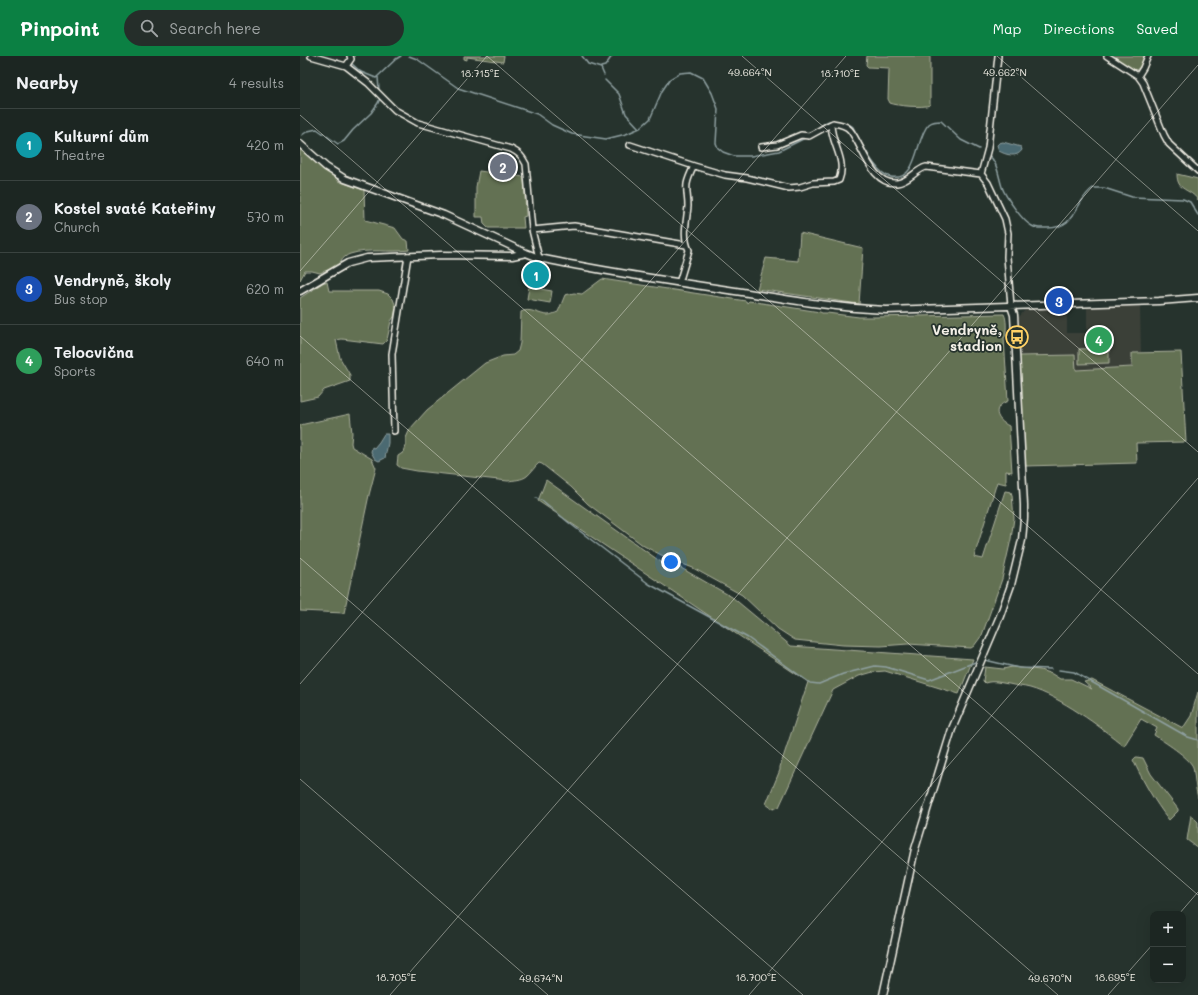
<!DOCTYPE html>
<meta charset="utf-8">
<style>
:root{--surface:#1c2622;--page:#252e2a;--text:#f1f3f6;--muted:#a0a5a5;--line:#3a4340;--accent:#0b8043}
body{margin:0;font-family:Mali,sans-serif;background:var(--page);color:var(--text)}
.controls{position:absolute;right:12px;bottom:12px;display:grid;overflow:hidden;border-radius:8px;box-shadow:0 4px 16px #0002}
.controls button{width:36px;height:36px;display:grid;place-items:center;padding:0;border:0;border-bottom:1px solid var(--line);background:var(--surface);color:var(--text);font:20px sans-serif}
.you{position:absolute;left:371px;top:506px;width:14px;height:14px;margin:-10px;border:3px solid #fff;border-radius:50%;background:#1a73e8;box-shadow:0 0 0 6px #1a73e833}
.badge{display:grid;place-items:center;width:26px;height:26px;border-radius:50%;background:var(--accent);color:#fff;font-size:13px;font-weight:700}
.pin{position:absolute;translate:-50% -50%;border:2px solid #fff;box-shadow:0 1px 4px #0006}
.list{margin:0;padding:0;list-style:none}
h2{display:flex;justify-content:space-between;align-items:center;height:52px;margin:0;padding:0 16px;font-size:17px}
h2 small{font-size:13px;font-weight:400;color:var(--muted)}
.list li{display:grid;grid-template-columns:26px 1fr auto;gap:12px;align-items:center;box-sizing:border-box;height:72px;padding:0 16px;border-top:1px solid var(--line)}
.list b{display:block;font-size:15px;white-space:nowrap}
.list p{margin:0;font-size:13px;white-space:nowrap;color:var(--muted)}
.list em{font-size:13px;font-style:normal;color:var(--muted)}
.icon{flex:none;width:22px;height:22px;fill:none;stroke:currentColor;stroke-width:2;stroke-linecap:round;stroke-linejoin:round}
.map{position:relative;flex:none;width:898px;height:939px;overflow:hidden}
header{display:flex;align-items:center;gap:24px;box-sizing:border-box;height:56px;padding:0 20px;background:var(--accent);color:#fff}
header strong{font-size:19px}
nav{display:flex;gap:22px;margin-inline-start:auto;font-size:14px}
.search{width:280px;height:36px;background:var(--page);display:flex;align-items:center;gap:10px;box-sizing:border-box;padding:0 14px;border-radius:22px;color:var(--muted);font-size:15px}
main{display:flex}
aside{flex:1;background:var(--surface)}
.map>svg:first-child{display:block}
</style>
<header>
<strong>Pinpoint</strong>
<div class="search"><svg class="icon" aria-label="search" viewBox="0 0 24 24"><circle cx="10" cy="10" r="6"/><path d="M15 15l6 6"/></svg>Search here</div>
<nav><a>Map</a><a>Directions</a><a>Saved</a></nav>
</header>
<main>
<aside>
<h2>Nearby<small>4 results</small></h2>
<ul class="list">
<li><span class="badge" style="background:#0f9aa8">1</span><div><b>Kulturní dům</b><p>Theatre</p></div><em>420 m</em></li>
<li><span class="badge" style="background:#6b7280">2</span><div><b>Kostel svaté Kateřiny</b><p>Church</p></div><em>570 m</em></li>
<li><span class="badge" style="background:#1a4fb4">3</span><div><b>Vendryně, školy</b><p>Bus stop</p></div><em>620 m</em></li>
<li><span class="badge" style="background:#2e9e5b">4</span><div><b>Telocvična</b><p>Sports</p></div><em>640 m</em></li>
</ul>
</aside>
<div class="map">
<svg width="898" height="939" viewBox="0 0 898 939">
<rect width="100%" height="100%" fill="#26332d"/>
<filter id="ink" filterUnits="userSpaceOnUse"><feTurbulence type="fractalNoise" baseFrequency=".025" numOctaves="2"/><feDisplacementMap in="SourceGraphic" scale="8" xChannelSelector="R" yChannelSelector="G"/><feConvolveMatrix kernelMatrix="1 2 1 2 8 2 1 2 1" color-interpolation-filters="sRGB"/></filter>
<g filter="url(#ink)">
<!-- built -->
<path fill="#3a4039" d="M840,249L841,296L832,297V311L775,314V299L719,300V261L725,254L767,252V277H787V252Z"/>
<!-- green -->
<path fill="#637152" stroke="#acb19d" d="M164,0H204L203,6L167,1V4L164,3Z
M567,0H630V49C623,52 597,50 590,47L588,43L589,12L568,11L566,9Z
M812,0H844C842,6 841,14 834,14Z
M0,92L36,120L38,125L64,134L65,164L95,172L103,183L108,185L109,194C89,197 69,192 50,198C42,201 40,208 34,212C29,215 25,214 20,217L12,215H5L0,224Z
M179,115L224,121L226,160L223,161L224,172H188L184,168L183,161H176V131Z
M877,118L898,123V144C890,132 877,136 877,118Z
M500,177L563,192L559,248L457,233L466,202L498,205Z
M302,223L446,245L447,247L449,245L520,256L522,257H527L559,261H575L704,258C707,264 706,272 706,279L704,282L708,345C691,351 696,364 709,370L712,416L706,415V428L697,426L674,501L683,503L705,435L711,436L712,439L714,462L711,483L702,523L682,579L674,590L671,592L608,588L581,590L543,589L495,584L478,573L442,539L393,512L367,502L344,490L288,448L271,431L242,408L239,407C234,411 232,416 227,420C222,424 214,424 208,425L117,415L101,412L97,409L98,400L104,396L106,390V382L110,373L127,354L185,307L203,300L213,299L218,295L220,287L221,256C230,251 239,259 248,259C251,259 255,257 258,256L265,239L274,237L282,238Z
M24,226H27L29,235H79L88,238L93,243L96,251L94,261L91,265L87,284L83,288L42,283L36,284L40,302L50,319V325L24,334L18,341L0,345V242Z
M229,231L252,235L250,247L227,243Z
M809,292V307L779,308V293Z
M881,296L886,386L836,387L837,407L725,410L719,300L775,299L776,314L832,311V297Z
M50,358L52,377L51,387L52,391L72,403L76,412L69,439L44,557L0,555V369Z
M246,424L368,511L381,512L432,541L491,590L673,603L659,638L585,615L573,616L559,620L533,634L479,751L473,753L466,748L480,714V711L508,626L238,445Z
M685,611L703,613L712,611L740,614L752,618L760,623H771L792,633L784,626L792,624L883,672L891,660L898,636V742C895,732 895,721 893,711C889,701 863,685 854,679L857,672L841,663L824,690C801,671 759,640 730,632C723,630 716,630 709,628C701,627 693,624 685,627L683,625Z
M836,701L843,702L851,718L878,753V755L869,764C854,745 843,725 833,704Z
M891,759L898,766V792L887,784Z"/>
<!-- water -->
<path fill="#4c6a72" stroke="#8fa0a1" d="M703,86L721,91L722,94C717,102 706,99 699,95L697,89L699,87Z
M84,378H88V387L85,402L79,405L75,403L71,396L72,391L74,392L79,386Z"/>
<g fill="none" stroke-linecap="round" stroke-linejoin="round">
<!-- stream -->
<path stroke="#8fa0a1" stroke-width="1.5" d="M109,0L117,3L158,32L237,58L252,69L272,78L306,83L326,78L340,72L350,63L362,35L370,23L380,17L391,16L403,22L412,37L418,53L416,87L418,92L423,96L434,100H451L479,95L505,82
M282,0L288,8L301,12L304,19
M51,7L61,16L76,22L96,3L101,0
M301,11L305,10L312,0
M78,21L79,34
M305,24L319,38L326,58L339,72
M514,75C525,66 530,61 544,67C547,68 551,69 553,71C554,73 556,77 557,79C564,91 577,119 591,121C619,126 615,81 629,68C633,65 636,65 641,65L661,84L679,93
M2,79L8,75L17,73L38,88L44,85L53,74L71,57L78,47L80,42
M688,98C698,107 698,119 702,131C705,140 723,166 732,170C737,173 741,172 747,172C754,172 761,171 767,166C778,156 781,140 793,132H804L832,141L883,143L890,146L898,159
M236,442L243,445L268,466L349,528L448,582L510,627L519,628L543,618L575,610L586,611L629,624L678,605
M685,604L719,612L751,613
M759,614L774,616L888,681L898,684"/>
<!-- minor casing -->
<g stroke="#f4f1e8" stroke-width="8">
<path id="minor" d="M11,0L46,10L68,27L95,54L118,67L211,93C219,97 222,100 226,108L232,174L239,202
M698,0L688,92L681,118L688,127L705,163L708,177L707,201L711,250
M807,0L838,20L843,27L864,79L869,88L898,115
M46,10L51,3L50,0
M838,20L843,12L848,0
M330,89L394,110
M461,91L477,89L501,79L509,80L531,68
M232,174L274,170L386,189
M379,227L389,194C382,180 387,164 388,150C388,142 386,135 387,128C388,122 391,116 394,110L425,119L447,122L489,132L500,131L513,127L534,126L539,124C547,103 531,88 531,68L533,67C539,68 546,69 550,74C563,90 571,129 597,127C609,126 615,114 626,111L681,118
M94,375L92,298L108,200"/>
</g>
<!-- tertiary casing -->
<g stroke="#f4f1e8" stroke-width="9">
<path id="tertiary" d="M0,88L26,111L45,123L144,159L226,197L239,202C306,216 374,226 442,236C490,244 538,252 586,254L859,245L898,242
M0,235L48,207L67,202L141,199L212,200L226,197
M583,939L615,793L652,673L700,560L711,529L722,484L724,462V449L714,259L711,250"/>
</g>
<!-- minor -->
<use href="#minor" stroke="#26332d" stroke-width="5"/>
<!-- tertiary -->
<use href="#tertiary" stroke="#26332d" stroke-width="6"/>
</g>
</g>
<!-- ticks -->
<path fill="none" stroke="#f4f1e8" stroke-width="1" stroke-opacity="0.45" d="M187,0L898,618M442,0L898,396M697,0L898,175M0,59L898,839M0,215L187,0M0,280L758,939M0,502L503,939M0,628L546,0M0,723L248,939M879,858L898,836M90,939L898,9M449,939L898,422M808,939L853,888"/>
<!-- icons -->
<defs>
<g id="bus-ring" transform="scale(1.15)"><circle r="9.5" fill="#26332d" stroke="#ffd166" stroke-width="1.5"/><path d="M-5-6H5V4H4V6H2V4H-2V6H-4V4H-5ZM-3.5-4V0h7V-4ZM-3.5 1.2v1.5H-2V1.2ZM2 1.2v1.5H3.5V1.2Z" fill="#ffd166"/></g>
</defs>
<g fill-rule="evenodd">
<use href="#bus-ring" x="717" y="281"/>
</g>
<g text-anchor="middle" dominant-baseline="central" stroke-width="3.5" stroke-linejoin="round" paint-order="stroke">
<!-- poi labels -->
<g font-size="14" font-weight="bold" fill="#f4f1e8" stroke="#26332d" text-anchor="end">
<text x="702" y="273">Vendryně,<tspan x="702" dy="16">stadion</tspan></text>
</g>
</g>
<g font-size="10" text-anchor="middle" fill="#f4f1e8" stroke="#26332d" stroke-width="3.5" stroke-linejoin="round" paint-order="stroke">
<text x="705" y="20">49.662°N</text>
<text x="450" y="20">49.664°N</text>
<text x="180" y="21">18.715°E</text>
<text x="540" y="21">18.710°E</text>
<text x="96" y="925">18.705°E</text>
<text x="456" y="925">18.700°E</text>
<text x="815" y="925">18.695°E</text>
<text x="241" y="926">49.674°N</text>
<text x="750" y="926">49.670°N</text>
</g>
</svg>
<div class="controls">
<button>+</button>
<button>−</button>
</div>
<div class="you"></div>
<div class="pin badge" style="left:236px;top:219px;background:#0f9aa8">1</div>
<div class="pin badge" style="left:203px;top:111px;background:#6b7280">2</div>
<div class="pin badge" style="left:759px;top:245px;background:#1a4fb4">3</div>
<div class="pin badge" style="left:799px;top:284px;background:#2e9e5b">4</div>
</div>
</main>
